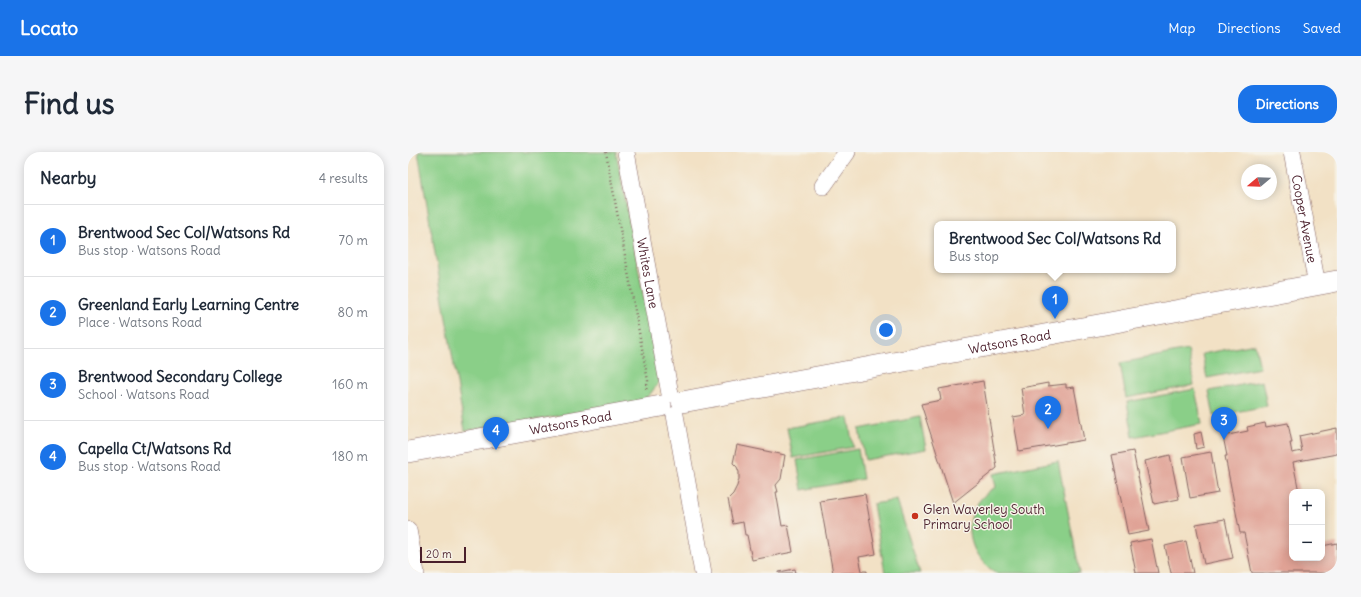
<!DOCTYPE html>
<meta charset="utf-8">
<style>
:root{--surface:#fff;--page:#f6f6f7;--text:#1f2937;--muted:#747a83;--line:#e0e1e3;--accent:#1a73e8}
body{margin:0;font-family:Delius,sans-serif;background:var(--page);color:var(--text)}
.controls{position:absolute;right:12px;bottom:12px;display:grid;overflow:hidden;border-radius:8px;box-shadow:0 2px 10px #0003}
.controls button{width:36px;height:36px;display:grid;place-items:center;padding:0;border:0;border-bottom:1px solid var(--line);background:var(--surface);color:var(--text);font:20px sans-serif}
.compass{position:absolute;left:833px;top:12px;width:36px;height:36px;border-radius:50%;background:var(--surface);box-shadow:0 2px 10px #0003;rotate:251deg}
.scale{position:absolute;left:12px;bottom:10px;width:46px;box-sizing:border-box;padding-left:4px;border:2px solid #4a1f2b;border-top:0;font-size:11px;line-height:14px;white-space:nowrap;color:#4a1f2b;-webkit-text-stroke:3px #f7f3e8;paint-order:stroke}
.you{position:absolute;left:478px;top:178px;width:14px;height:14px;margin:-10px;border:3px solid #fff;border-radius:50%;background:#1a73e8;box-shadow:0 0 0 6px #1a73e833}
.badge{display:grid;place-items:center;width:26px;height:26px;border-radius:50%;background:var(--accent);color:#fff;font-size:13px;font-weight:700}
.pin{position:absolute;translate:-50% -33px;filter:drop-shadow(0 1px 2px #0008)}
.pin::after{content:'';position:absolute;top:21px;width:14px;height:12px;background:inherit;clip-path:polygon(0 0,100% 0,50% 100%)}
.popup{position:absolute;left:526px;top:69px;width:242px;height:52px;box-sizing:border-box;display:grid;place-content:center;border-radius:8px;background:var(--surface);filter:drop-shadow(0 1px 3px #0005);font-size:13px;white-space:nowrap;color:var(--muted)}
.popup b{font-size:15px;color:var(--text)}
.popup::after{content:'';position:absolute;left:50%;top:100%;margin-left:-8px;border:8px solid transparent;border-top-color:var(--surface)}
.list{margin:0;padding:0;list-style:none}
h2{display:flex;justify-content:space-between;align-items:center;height:52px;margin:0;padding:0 16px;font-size:17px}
h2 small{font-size:13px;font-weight:400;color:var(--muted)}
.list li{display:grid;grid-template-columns:26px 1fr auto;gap:12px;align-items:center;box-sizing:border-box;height:72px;padding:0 16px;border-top:1px solid var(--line)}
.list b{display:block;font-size:15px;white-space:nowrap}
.list p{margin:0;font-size:13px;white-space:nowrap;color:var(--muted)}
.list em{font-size:13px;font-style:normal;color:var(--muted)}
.map{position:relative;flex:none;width:929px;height:421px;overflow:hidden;border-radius:16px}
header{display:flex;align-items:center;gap:24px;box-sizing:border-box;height:56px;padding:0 20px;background:var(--accent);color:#fff}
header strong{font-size:19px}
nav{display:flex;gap:22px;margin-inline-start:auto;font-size:14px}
.intro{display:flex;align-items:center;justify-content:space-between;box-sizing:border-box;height:96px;padding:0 24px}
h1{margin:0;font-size:28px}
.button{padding:10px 18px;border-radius:16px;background:var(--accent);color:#fff;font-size:14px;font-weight:700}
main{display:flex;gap:24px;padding:0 24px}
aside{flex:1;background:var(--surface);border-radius:16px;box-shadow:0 2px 10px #0003}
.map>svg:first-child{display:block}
</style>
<header>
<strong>Locato</strong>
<nav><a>Map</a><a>Directions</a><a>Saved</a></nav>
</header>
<div class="intro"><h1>Find us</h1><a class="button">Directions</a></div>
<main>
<aside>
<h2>Nearby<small>4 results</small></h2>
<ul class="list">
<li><span class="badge">1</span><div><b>Brentwood Sec Col/Watsons Rd</b><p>Bus stop · Watsons Road</p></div><em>70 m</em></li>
<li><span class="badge">2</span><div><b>Greenland Early Learning Centre</b><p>Place · Watsons Road</p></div><em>80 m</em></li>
<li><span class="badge">3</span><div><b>Brentwood Secondary College</b><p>School · Watsons Road</p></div><em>160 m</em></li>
<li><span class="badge">4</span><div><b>Capella Ct/Watsons Rd</b><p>Bus stop · Watsons Road</p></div><em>180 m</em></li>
</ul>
</aside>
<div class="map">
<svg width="929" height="421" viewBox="0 0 929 421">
<rect width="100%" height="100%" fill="#f7f3e8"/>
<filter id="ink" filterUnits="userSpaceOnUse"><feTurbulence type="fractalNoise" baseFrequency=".025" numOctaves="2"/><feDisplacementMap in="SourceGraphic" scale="8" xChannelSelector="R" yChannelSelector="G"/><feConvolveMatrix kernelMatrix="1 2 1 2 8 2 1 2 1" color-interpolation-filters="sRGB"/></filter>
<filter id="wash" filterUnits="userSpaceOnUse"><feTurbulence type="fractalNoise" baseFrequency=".012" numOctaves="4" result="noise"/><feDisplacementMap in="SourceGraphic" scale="16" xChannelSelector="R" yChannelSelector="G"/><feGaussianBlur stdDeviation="0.9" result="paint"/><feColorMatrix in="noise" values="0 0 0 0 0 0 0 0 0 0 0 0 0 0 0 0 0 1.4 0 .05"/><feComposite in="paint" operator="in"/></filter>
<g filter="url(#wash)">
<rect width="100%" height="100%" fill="#f2e1c5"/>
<!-- green -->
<path fill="#8acf88" stroke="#6a775a" d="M10,0H208L252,229L236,250L57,279Z
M847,192L852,216L799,226L794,202Z
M780,198L786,233L718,246L712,211Z
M854,229L859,254L806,264L801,239Z
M787,237L794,272L725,285L719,250Z
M440,265L445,295L385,306L379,276Z
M512,265L518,297L457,308L451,277Z
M450,297L455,327L394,338L389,308Z
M650,309L672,421H589C554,402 552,354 588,335L585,322Z
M489,348L512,421H477L465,352Z"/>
<g id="blocks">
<!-- building -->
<path fill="#e0a295" d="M575,229L589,316L545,351L513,252L533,248L531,237Z
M640,231V234L658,232V236L666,235L676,288L611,299L605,265L617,263L613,236Z
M857,271L858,275L880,271L884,291H882L884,301L894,299L891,284L929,276V302L885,310L891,340H884V406H914V394L929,391V421H844L836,381H832L817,304H819L815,284L840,279L839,275Z
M793,280L796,295L788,297L786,282Z
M329,293L377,303L373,327L368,333L370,340H368L374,374L380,373L385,400L344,408L339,383H337L335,370L325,372L320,347L325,342L329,334L331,327V320L329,315L325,311Z
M725,299L741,379L720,383L704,303Z
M803,300L810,341L782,346L775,305Z
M762,303L771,347L746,352L737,309Z
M457,342L468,402L451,405L454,419H459V421H425L412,349Z
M817,367L825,406L796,412L788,372Z
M743,387L750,421H728L722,391Z
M778,389L785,421H763L757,394Z
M387,417L388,421H371V420Z"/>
</g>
</g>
<g filter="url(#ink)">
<use href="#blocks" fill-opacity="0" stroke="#856361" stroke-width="1"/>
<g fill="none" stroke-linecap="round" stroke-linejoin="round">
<!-- minor casing -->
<g stroke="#856361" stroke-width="18">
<g id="minor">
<path id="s1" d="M218,0L262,242"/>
<path id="s2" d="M884,0L909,133"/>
<path d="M415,34L439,0"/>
<path d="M267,263L295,421"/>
<path d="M0,378L8,421"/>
</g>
</g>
<!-- tertiary casing -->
<g stroke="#856361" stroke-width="22">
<g id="tertiary">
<path id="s3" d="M274,250L929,129"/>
<path id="s4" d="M0,300L253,254"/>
</g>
</g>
<!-- path -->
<path stroke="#856361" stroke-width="2.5" stroke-dasharray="1 3" stroke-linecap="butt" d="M198,0L240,229L238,238"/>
<!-- minor -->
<use href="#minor" stroke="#fff" stroke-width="17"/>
<!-- tertiary -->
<use href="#tertiary" stroke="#fff" stroke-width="21"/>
</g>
</g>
<!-- markers -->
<circle fill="#c8321e" stroke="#f7f3e8" stroke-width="1.5" cx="507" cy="364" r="4"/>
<g text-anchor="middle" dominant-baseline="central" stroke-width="3" stroke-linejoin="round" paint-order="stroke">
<!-- street labels -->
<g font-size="13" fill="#4a1f2b" stroke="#f7f3e8">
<text stroke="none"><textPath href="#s2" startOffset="68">Cooper Avenue</textPath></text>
<text stroke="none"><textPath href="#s1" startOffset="123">Whites Lane</textPath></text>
<text stroke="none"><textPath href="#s3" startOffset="333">Watsons Road</textPath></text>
<text stroke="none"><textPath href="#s4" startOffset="165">Watsons Road</textPath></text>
</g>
<!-- poi labels -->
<g font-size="13" fill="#4a1f2b" stroke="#f7f3e8" text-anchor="start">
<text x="515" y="357">Glen Waverley South<tspan x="515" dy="15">Primary School</tspan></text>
</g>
</g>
</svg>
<div class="controls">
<button>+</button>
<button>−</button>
</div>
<svg class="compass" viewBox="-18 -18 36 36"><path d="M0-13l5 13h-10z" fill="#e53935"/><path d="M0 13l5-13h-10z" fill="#747a83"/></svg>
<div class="scale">20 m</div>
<div class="you"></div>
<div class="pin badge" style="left:647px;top:167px">1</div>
<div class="popup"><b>Brentwood Sec Col/Watsons Rd</b>Bus stop</div>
<div class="pin badge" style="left:640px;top:277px">2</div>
<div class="pin badge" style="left:816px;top:288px">3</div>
<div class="pin badge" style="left:88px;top:298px">4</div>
</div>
</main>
